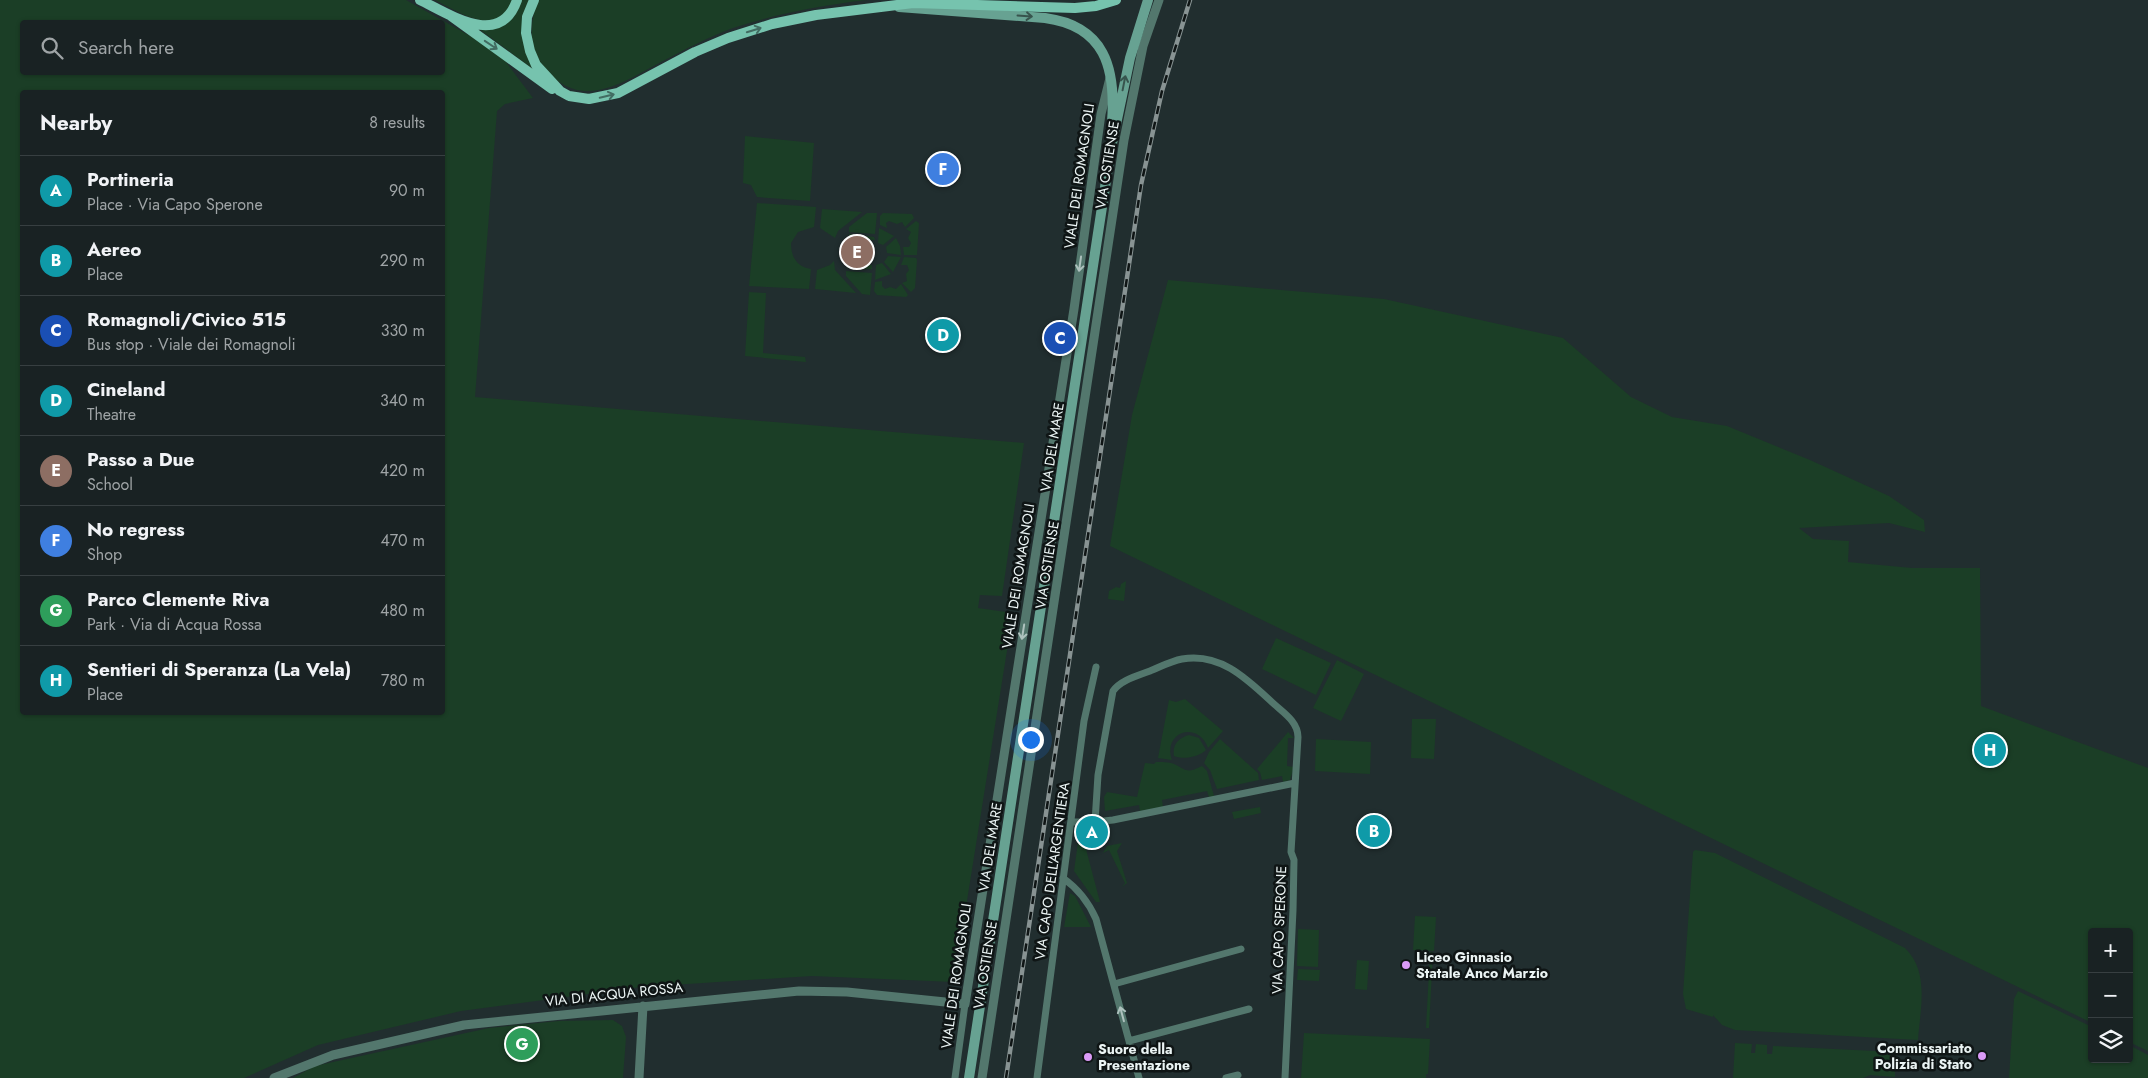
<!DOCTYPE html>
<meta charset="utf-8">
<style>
:root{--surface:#192223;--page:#262f30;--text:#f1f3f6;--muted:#9fa4a6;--line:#373f41;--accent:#0b8043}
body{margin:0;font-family:Jost,sans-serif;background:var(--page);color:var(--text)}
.controls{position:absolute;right:15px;bottom:15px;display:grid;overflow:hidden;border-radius:5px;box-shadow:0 1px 4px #0004}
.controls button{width:45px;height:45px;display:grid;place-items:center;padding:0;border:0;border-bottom:1px solid var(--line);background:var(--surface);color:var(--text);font:25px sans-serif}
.you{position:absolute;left:1030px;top:739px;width:18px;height:18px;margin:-12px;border:4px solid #fff;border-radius:50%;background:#1a73e8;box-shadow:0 0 0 8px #1a73e833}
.badge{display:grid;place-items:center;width:32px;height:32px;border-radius:50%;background:var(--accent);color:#fff;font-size:16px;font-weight:700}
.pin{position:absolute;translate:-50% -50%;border:2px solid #fff;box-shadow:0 1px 5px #0006}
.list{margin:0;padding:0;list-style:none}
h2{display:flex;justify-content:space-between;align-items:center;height:65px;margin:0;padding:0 20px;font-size:21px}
h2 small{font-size:16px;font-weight:400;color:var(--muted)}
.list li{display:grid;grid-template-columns:32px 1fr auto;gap:15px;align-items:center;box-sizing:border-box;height:70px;padding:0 20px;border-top:1px solid var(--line)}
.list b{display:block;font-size:19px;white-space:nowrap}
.list p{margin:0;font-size:16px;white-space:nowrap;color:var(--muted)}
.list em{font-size:16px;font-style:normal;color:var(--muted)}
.icon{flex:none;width:28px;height:28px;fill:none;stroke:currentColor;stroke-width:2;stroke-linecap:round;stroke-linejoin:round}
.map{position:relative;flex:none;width:2148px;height:1078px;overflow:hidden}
.search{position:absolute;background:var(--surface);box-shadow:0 1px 4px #0004;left:20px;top:20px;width:425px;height:55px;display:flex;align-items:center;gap:12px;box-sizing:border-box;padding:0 18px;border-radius:5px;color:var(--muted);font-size:19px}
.panel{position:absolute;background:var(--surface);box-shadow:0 1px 4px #0004;left:20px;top:90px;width:425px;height:625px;border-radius:5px}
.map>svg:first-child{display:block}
</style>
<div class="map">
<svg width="2148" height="1078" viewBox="0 0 2148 1078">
<rect width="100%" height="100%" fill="#212e2f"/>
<!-- green -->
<path fill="#1b3e26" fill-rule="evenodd" d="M0,0H406L479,41L503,58L533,98L505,104L497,111L475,397L1024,443L1002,596L980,595L978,608L1013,613L954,982L812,976L641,987L461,1011L318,1045L244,1078H0ZM22,22H442V72H22ZM22,92H442V712H22Z
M435,0H514C500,40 459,12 435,0Z
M521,0H531L524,16L540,74L479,29H488Z
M538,0H867C822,5 776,14 733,28C708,37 684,50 661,62C620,84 579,113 542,65C528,46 530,21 538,0Z
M745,136L814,143L810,201L757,197L751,185L743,183Z
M757,203L816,207L814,227L798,232L791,243C791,257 797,267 811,269L809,289L749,286Z
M822,209L862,212L838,231L835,238L820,228Z
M867,213H877L875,234L849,232V227Z
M883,213L912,214L914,218L905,227L902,222L897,224L889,221L886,223L887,228L880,225V216Z
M916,221L919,223L917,255H904L903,247H909L911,243L908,238L911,232L906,229Z
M879,228L894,236L883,245L878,243Z
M849,234L874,237L875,240L849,239Z
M896,238L900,246L901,255L887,253L886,247Z
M888,256L901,257L893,272L884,262Z
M904,257L916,258L917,260L915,288L911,292L902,283L907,281L906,274L909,270L907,265H901Z
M834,261L835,270L856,293L815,289L817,270L830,265Z
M847,263L872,265V269L847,268Z
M882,263L891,274L875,280L876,265Z
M846,271L872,273L870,295L862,294L846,276Z
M1168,280L1384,299L1563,338L1631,397L1672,417L1727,426L1810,460L1889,496L1924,520L1925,532L1889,523L1799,528L1813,539L1849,541L1848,562L1912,568H1980L1981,706L2148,768V1051L2129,1042V932H2092V1023L1110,546L1132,415Z
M882,281V286L885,289L890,287L896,289L901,284L908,295L906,297L877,295L874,291L875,282Z
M749,292L766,293L763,353L805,357L806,362L745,356Z
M1126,581L1124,601L1108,599L1109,591L1116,587L1120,588L1121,584Z
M1276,638L1331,663L1316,695L1262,669Z
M1337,660L1364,674L1341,721L1313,708Z
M1185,699L1223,731L1208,748C1198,720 1162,732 1172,760L1158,758L1169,700L1176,702Z
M1412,719H1436L1434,759L1411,758Z
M1288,732L1294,738H1288L1287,766L1294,767L1290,780L1283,782L1282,776L1262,780L1260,772L1257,769Z
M1189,735L1199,738L1206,750C1199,757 1183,760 1174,756C1172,744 1179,738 1189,735Z
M1220,739L1258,773L1259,780L1217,789L1210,770L1204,763L1209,752Z
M1316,739L1371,742L1370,774L1315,771Z
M1156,762C1161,762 1169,762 1174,764C1187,770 1186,774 1202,766L1207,771L1214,796L1209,797L1207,791L1162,800L1163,807L1140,811L1139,805L1105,811L1104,797L1107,792L1137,797L1145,763L1154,764Z
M1260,807L1261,813L1234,819L1232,812Z
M1364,817L1382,818L1380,845L1362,844Z
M1082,834L1100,902H1096L1074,871L1079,835Z
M1122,843L1117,851L1127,883L1122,887L1125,883L1109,850L1103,853L1107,846Z
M1695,850L1715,853L1905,948C1930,972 1920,1010 1918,1040L1735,1030L1722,1025L1713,1015V1017L1686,1009L1683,994L1693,852Z
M1070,893L1075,896L1091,927H1064Z
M1415,916L1436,917L1434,951L1413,950Z
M1298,929L1319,930L1318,967L1297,966Z
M1430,952H1433L1429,1028H1426Z
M1357,960L1369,961L1367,990L1355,989Z
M1298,969L1320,970L1319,981L1297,980Z
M2018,991L2092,1027V1059H2129V1045L2148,1055V1078H2009L2014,999Z
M613,1020L622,1026L626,1037L623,1078H293L315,1066L489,1028L559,1021Z
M1304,1033L1430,1039L1428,1074H1426V1078H1301Z
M1735,1043L1752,1044L1751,1053H1755L1756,1044L1767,1045V1054H1772L1773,1046L1895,1052V1077L1870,1075L1863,1078H1733Z"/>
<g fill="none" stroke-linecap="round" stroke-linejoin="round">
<!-- minor -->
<path stroke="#53776d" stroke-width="7" d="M1071,822H1095
M1063,878C1077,888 1089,903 1096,919L1139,1078
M1114,984L1241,949
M1129,1041L1249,1009
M955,1078L965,1004
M1037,1078L1084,721L1096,667
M1226,1078L1238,1075
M1285,1078L1293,910L1294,860L1291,852L1298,737C1298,722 1284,713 1274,704C1248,680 1221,652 1182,659C1171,661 1160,667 1150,671C1137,676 1121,680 1113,691L1098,775L1095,822L1113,820L1295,783"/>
<!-- tertiary -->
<path stroke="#53776d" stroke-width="9" d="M274,1078L333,1055L464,1025L799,991L847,992L965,1004L1074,309L1101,114L1110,78
M639,1078L643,1006
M982,1078L1124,140L1143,46L1159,0"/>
<!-- secondary -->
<path stroke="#67a292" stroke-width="10" d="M899,7L1045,18C1105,26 1116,68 1112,122
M969,1078L1111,148L1130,58L1148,0"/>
<!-- primary -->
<path stroke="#76c3ae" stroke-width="10" d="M420,0C449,14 500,49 517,0
M534,0L527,17L526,33L530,51L536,65L560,91L569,96L589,99L618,93L695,52L728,38L772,24L816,15L913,3L1075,8L1096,6L1116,0
M451,16L552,89"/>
<!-- rail casing -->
<g stroke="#889393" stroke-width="4.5">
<path id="rail" d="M1006,1078L1141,185L1162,91L1190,0"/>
</g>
<!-- rail -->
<use href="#rail" stroke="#0f1515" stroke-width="2.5" stroke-dasharray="8" stroke-linecap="butt"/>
</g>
<!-- one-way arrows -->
<defs><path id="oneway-shaft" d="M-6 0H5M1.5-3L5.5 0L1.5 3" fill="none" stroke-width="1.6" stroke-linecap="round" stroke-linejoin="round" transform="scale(1.25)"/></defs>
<g stroke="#37544d">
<use href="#oneway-shaft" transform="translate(1025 16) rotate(4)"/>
<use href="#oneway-shaft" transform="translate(1124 83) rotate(-79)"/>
</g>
<g stroke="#426c62">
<use href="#oneway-shaft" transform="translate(754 30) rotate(-17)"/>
<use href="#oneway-shaft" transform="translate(491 45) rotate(34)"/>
<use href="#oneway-shaft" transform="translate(607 96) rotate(-14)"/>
</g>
<g stroke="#aec2be">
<use href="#oneway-shaft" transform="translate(1080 264) rotate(98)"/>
<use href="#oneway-shaft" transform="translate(1023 632) rotate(99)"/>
<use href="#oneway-shaft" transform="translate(1122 1014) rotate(-105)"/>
</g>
<!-- markers -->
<g fill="#da9af6" stroke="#0f1515" stroke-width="2">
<circle cx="1406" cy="965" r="5"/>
<circle cx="1982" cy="1056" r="5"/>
<circle cx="1088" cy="1057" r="5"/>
</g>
<g text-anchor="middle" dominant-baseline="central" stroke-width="5" stroke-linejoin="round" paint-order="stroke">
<!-- street labels -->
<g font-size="14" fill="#ebf4f4" stroke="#0f1515">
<text transform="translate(1107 165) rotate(-81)">VIA OSTIENSE</text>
<text transform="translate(1079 176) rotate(-82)">VIALE DEI ROMAGNOLI</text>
<text transform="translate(1052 447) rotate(-81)">VIA DEL MARE</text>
<text transform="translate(1047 565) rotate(-81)">VIA OSTIENSE</text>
<text transform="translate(1018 576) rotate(-81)">VIALE DEI ROMAGNOLI</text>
<text transform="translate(990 847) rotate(-81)">VIA DEL MARE</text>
<text transform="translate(1052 871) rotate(-82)">VIA CAPO DELL'ARGENTIERA</text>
<text transform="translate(1279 930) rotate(-88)">VIA CAPO SPERONE</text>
<text transform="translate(985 965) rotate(-81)">VIA OSTIENSE</text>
<text transform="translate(956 976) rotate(-82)">VIALE DEI ROMAGNOLI</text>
<text transform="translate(614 994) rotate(-6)">VIA DI ACQUA ROSSA</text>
</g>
<!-- poi labels -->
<g font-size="14" font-weight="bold" fill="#ebf4f4" stroke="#0f1515" text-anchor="start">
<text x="1416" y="957">Liceo Ginnasio<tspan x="1416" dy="16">Statale Anco Marzio</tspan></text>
<text x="1972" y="1048" text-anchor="end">Commissariato<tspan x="1972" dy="16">Polizia di Stato</tspan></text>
<text x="1098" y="1049">Suore della<tspan x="1098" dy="16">Presentazione</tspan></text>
</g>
</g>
</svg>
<div class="controls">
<button>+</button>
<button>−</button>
<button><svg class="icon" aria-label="layers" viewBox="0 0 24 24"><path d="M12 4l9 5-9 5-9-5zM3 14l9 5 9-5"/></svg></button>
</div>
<div class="you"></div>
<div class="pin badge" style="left:1092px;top:832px;background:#0f9aa8">A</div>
<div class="pin badge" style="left:1374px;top:831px;background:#0f9aa8">B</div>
<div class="pin badge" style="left:1060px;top:338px;background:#1a4fb4">C</div>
<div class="pin badge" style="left:943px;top:335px;background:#0f9aa8">D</div>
<div class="pin badge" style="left:857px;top:252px;background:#8d6e63">E</div>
<div class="pin badge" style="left:943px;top:169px;background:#3f7fe0">F</div>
<div class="pin badge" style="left:522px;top:1044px;background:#2e9e5b">G</div>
<div class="pin badge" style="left:1990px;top:750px;background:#0f9aa8">H</div>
<div class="search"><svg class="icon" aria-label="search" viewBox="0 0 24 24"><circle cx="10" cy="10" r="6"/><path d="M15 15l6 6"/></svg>Search here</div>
<section class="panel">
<h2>Nearby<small>8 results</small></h2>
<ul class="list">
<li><span class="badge" style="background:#0f9aa8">A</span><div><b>Portineria</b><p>Place · Via Capo Sperone</p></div><em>90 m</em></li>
<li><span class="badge" style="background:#0f9aa8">B</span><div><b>Aereo</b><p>Place</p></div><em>290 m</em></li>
<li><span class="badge" style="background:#1a4fb4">C</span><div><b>Romagnoli/Civico 515</b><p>Bus stop · Viale dei Romagnoli</p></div><em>330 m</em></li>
<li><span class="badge" style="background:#0f9aa8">D</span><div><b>Cineland</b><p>Theatre</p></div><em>340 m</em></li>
<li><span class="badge" style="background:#8d6e63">E</span><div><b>Passo a Due</b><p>School</p></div><em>420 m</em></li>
<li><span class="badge" style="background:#3f7fe0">F</span><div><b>No regress</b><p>Shop</p></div><em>470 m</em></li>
<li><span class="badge" style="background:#2e9e5b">G</span><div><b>Parco Clemente Riva</b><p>Park · Via di Acqua Rossa</p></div><em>480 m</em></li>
<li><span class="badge" style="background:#0f9aa8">H</span><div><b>Sentieri di Speranza (La Vela)</b><p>Place</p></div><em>780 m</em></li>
</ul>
</section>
</div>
